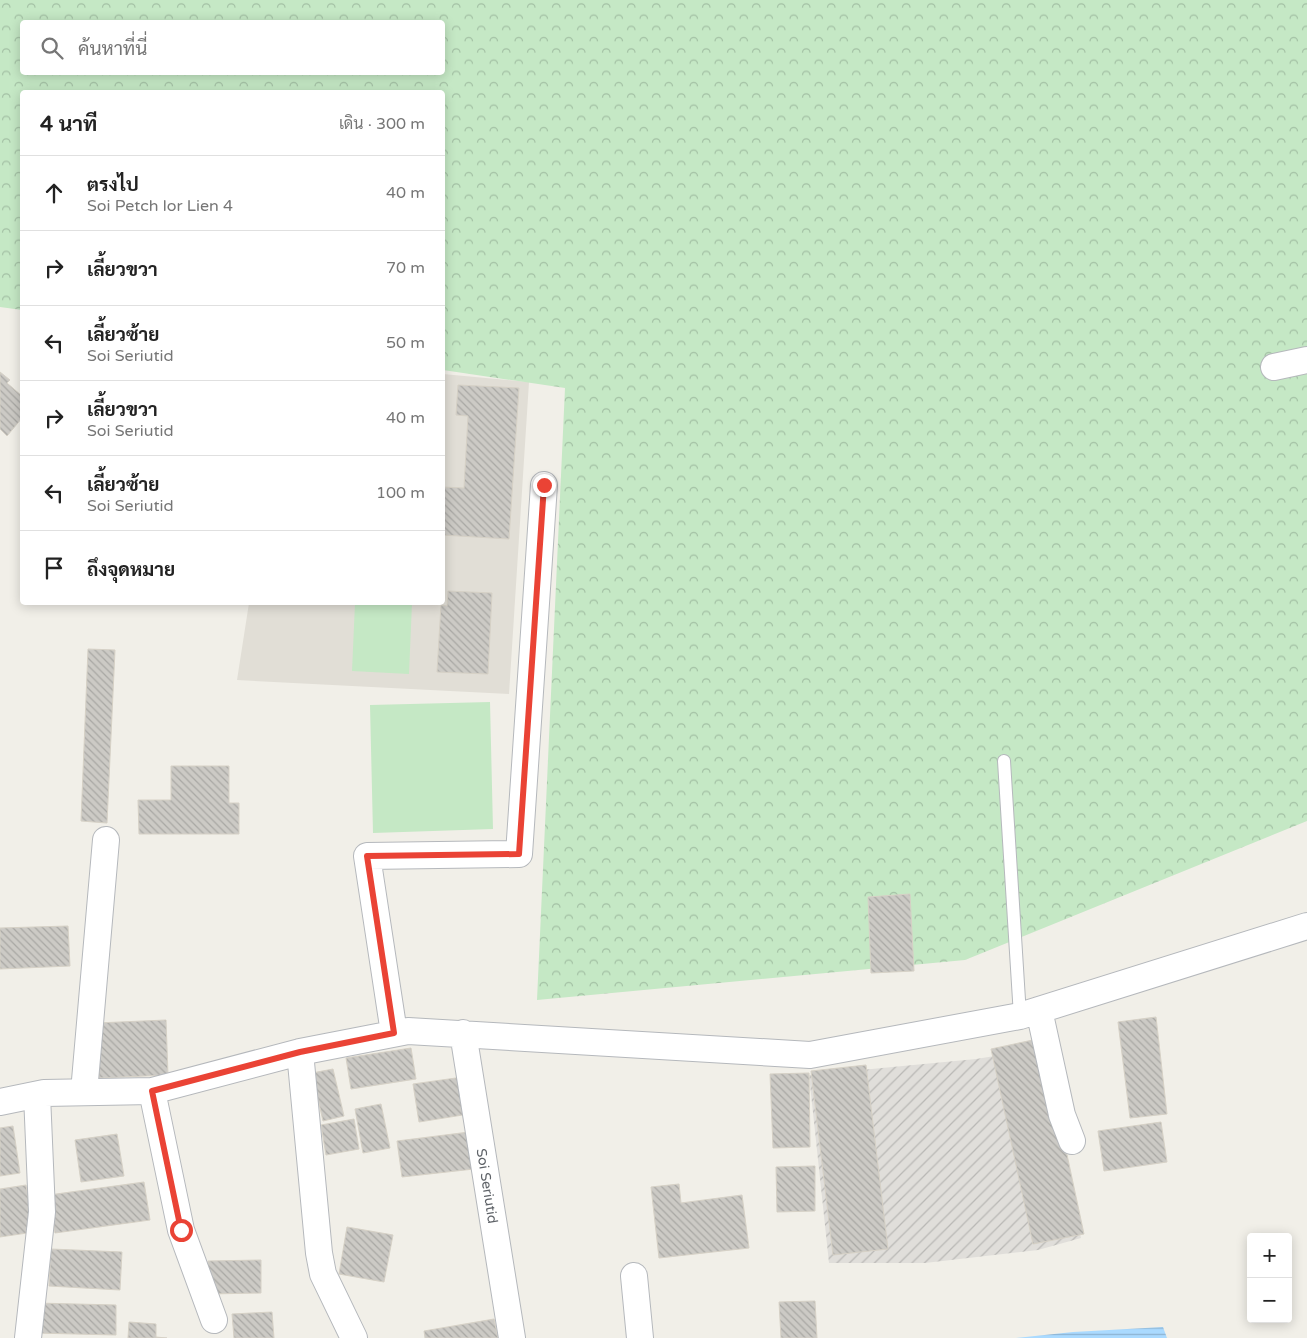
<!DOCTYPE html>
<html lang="th">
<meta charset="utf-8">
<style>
:root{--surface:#fff;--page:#f2f2f2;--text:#222;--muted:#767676;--line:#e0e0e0}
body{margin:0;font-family:"Varela Round",Sarabun,sans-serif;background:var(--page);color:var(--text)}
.controls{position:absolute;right:15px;bottom:15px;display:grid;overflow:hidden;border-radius:5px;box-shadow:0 2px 12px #0003}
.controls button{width:45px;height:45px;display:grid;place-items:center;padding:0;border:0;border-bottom:1px solid var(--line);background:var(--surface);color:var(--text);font:25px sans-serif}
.stop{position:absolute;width:15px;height:15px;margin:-11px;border:4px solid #ea4335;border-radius:50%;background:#fff}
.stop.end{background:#ea4335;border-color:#fff;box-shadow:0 1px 5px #0008}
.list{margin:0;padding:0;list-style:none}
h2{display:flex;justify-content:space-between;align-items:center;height:65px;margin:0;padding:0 20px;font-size:21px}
h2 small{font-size:16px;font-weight:400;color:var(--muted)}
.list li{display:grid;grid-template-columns:32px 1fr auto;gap:15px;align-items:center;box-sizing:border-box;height:75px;padding:0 20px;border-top:1px solid var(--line)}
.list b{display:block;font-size:19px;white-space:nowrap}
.list p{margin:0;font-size:16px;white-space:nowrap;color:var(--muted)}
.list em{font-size:16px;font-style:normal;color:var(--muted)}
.icon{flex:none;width:28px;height:28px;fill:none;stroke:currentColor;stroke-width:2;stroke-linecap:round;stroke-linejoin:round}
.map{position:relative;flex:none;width:1307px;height:1338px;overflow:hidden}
.search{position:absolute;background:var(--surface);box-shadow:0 2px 12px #0003;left:20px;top:20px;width:425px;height:55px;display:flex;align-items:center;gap:12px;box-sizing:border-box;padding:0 18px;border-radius:5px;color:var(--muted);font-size:19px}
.panel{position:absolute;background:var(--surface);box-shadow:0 2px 12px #0003;left:20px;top:90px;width:425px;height:515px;border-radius:5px}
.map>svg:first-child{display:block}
</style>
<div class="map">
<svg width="1307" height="1338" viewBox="0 0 1307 1338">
<defs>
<pattern id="industrial-furrows" width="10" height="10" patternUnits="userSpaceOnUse" patternTransform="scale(1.25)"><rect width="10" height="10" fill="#e0deda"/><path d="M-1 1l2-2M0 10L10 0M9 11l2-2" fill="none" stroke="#b9b8b5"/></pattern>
<pattern id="forest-crowns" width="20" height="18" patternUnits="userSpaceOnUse" patternTransform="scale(1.25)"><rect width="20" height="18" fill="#c5e8c5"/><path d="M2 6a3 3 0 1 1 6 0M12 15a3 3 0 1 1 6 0" fill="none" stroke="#a3c0a4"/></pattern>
<pattern id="water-rules" width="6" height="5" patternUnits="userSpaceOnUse" patternTransform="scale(1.25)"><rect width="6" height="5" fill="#aadaff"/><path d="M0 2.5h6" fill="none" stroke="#8eb4d2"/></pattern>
<pattern id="building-back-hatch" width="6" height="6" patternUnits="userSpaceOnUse" patternTransform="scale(1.25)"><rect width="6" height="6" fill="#cccac5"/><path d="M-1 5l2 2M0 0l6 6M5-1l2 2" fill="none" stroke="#a9a8a4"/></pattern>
</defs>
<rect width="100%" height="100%" fill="#f1efe8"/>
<!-- industrial -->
<path fill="url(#industrial-furrows)" d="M1038,1049L1081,1238L1038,1250L925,1263H829L809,1075L976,1059Z"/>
<!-- education -->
<path fill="#e1ded6" d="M443,374L529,382L509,694L237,680L249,603L442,602Z"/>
<!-- forest -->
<path fill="url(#forest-crowns)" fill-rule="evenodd" d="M0,0H1307V821L965,960L537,1000L565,388L443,370L442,92H22V310L0,307ZM22,22H442V72H22Z"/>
<!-- pitch -->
<path fill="#c5e8c5" d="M355,603H412L409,674L352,671Z
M490,702L493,829L373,833L370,705Z"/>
<!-- water -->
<path fill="url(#water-rules)" d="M1163,1327L1167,1338H1016L1073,1332Z"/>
<!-- building -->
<path fill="url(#building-back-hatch)" stroke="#d6d1c6" d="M0,372L10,380L7,383L22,396V418L7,436L0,429Z
M458,385L519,388L509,539L442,535V487L464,488L468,416L456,415Z
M448,591L492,593L488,674L437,672L441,605L447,606Z
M88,649L115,650L107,823L81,821Z
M171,766H229V803H239V834H139L138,800H171Z
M910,894L914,971L871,973L868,897Z
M68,926L70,966L0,969V928Z
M1156,1017L1167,1114L1130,1118L1118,1022Z
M166,1020L168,1075L99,1078L97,1023Z
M1042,1038L1084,1234L1033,1244L991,1049Z
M411,1048L416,1079L351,1089L346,1058Z
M866,1065L888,1249L833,1255L811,1071Z
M333,1069L344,1116L323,1121L312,1073Z
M809,1073L810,1147L773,1148L770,1074Z
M463,1077L469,1114L419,1122L413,1084Z
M381,1104L390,1148L363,1153L355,1109Z
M354,1119L359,1149L326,1155L321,1125Z
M1161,1122L1167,1162L1104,1171L1098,1131Z
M13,1126L20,1173L0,1176V1128Z
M469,1132L474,1169L402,1177L397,1141Z
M117,1134L124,1176L81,1182L75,1140Z
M815,1166V1211L777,1212L776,1167Z
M144,1182L150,1220L55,1233L49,1195Z
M679,1184L681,1203L742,1195L749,1248L659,1258L651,1187Z
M26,1185L34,1232L0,1237V1189Z
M347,1227L393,1235L384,1282L339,1274Z
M51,1249L122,1252L120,1290L49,1286Z
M261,1260V1293L208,1294V1261Z
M815,1301L817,1338H781L779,1302Z
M36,1303L116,1305V1335L35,1333Z
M272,1312L274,1338H234L232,1314Z
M494,1319L498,1338H425L424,1331Z
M129,1322L156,1324V1337L167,1338H128Z"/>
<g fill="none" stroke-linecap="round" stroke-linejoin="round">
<!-- service casing -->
<g stroke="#b5b8bc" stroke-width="14">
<path id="service" d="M1004,761L1020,1016"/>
</g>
<!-- minor casing -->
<g stroke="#b5b8bc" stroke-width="28">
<path id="minor" d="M1274,367L1307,360
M1039,1010L1062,1115L1072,1141
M394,1033L367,856L519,854L544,485
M463,1033L512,1338
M300,1052L319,1253L323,1274L354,1338
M152,1091L181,1230L214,1320
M84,1092L106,840
M0,1102L44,1093L152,1091L300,1052L408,1031L810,1055L1020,1016L1307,926
M634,1276L640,1338
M28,1338L42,1212L37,1095"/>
</g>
<!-- service -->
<use href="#service" stroke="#fff" stroke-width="12"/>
<!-- minor -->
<use href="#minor" stroke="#fff" stroke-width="26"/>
</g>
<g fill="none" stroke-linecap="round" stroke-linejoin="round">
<!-- route -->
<path stroke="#ea4335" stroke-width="6" d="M181,1230L152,1091L300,1052L394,1033L367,856L519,854L544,485"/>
</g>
<g text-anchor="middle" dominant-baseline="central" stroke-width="4.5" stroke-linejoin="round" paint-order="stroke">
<!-- street labels -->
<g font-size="14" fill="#5f6368" stroke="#fff">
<text transform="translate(487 1186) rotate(81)">Soi Seriutid</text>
</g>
</g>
</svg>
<div class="controls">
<button>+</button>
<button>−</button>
</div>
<div class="stop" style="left:181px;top:1230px"></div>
<div class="stop end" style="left:544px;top:485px"></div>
<div class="search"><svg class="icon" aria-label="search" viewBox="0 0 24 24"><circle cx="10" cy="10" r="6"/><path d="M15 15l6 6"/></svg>ค้นหาที่นี่</div>
<section class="panel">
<h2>4 นาที<small>เดิน · 300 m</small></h2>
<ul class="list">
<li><svg class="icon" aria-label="ahead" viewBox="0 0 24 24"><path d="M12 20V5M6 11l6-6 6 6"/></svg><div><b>ตรงไป</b><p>Soi Petch lor Lien 4</p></div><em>40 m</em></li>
<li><svg class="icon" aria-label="right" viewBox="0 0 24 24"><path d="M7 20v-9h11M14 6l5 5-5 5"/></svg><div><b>เลี้ยวขวา</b></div><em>70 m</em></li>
<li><svg class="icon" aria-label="left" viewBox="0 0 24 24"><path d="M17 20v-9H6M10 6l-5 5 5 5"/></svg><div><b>เลี้ยวซ้าย</b><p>Soi Seriutid</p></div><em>50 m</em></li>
<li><svg class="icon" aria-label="right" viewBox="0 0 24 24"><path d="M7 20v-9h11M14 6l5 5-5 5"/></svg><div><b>เลี้ยวขวา</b><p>Soi Seriutid</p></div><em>40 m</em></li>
<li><svg class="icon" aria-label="left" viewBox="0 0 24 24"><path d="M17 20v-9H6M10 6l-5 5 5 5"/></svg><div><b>เลี้ยวซ้าย</b><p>Soi Seriutid</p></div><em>100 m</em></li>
<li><svg class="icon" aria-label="arrive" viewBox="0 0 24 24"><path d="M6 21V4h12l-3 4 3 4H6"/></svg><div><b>ถึงจุดหมาย</b></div></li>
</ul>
</section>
</div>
